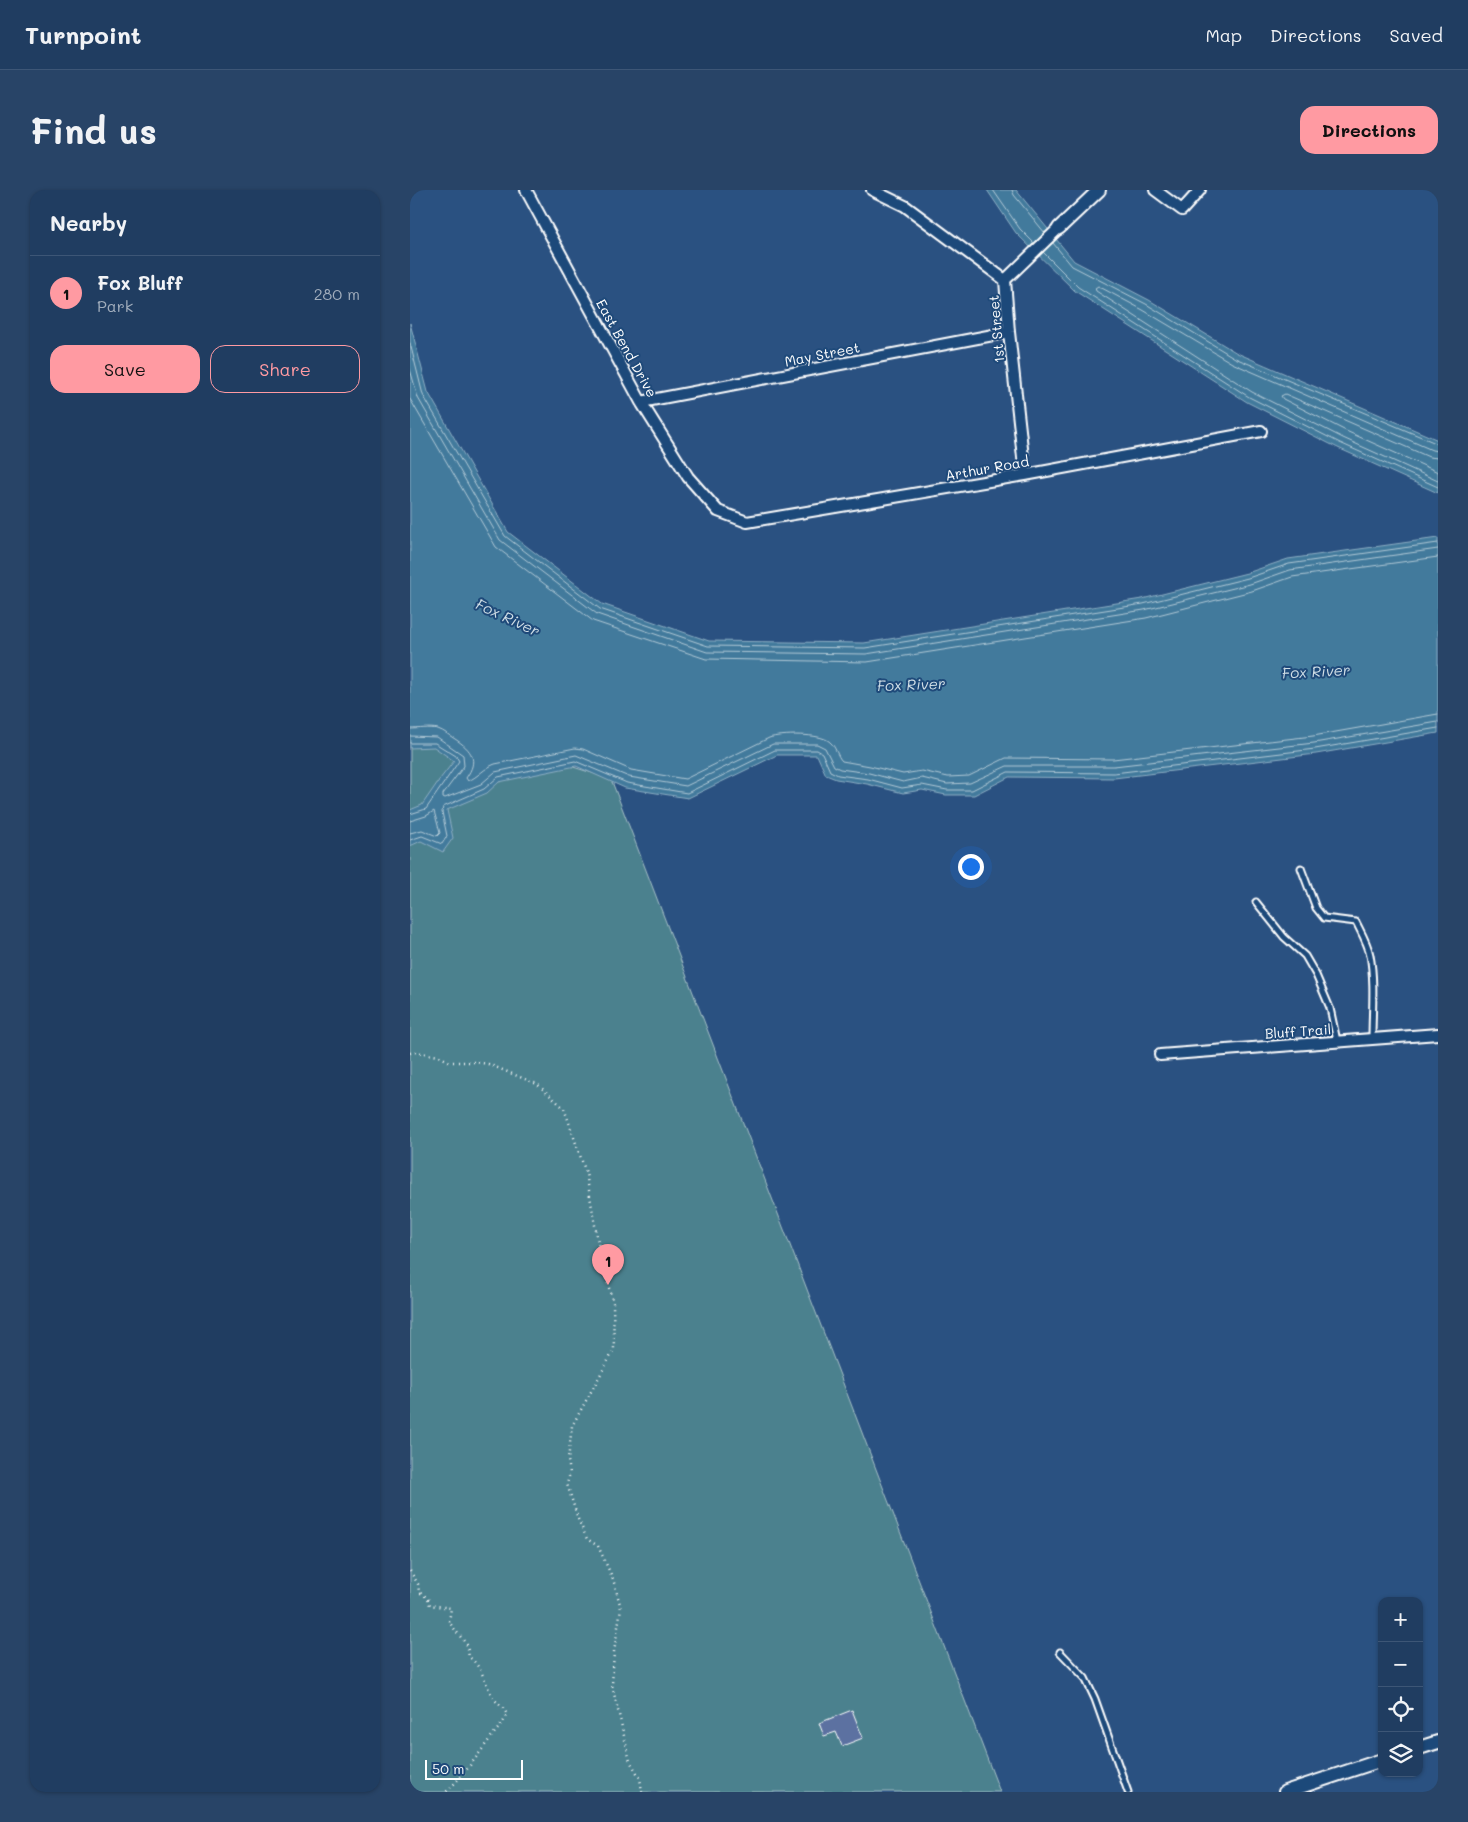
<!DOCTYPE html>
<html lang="en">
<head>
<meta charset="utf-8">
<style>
  body { margin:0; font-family:Mali,sans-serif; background:#284467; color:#f1f3f6 }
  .controls { position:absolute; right:15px; bottom:15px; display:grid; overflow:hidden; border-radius:10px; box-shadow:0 1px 4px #0004 }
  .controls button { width:45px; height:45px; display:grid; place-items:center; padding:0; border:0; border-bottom:1px solid #3d5676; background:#203d61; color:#f1f3f6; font:25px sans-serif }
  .scale { position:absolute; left:15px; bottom:12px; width:98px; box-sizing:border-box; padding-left:5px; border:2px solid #fff; border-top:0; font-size:14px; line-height:18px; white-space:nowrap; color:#fff; -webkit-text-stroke:4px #1f4a7a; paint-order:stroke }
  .you { position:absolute; left:560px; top:676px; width:18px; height:18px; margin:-12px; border:4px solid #fff; border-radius:50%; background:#1a73e8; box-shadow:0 0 0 8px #1a73e833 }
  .badge { display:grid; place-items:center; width:32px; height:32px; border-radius:50%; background:#ff9aa2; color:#111; font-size:16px; font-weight:700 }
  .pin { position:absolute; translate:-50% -41px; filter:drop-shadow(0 1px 2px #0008) }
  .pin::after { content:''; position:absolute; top:26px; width:18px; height:15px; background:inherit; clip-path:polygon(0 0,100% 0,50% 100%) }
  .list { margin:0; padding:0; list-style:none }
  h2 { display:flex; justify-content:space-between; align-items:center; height:65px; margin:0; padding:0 20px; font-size:21px }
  h2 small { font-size:16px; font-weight:400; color:#a2aebd }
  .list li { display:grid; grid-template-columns:32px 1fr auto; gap:15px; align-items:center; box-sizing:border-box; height:75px; padding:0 20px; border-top:1px solid #3d5676 }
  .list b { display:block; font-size:19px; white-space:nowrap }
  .list p { margin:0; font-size:16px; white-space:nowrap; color:#a2aebd }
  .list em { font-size:16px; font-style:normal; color:#a2aebd }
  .actions { display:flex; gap:10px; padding:15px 20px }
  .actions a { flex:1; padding:11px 0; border:1px solid #ff9aa2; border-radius:15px; text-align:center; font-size:18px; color:#ff9aa2 }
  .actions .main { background:#ff9aa2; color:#111 }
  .icon { flex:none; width:28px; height:28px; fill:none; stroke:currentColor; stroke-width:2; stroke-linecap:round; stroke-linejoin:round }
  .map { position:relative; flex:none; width:1028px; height:1602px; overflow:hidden; border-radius:15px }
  header { display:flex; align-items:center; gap:30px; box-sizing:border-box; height:70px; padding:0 25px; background:#203d61; border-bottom:1px solid #3d5676 }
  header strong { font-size:24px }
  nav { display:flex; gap:28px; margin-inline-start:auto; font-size:18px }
  .intro { display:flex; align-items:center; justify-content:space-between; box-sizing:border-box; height:120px; padding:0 30px }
  h1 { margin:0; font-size:35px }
  .button { padding:12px 22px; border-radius:15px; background:#ff9aa2; color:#111; font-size:18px; font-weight:700 }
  main { display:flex; gap:30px; padding:0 30px }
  aside { flex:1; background:#203d61; border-radius:15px; box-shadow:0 1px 4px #0004 }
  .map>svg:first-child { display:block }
  .green { fill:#4c818e; stroke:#a6c0c6 }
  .water { fill:#427a9c; stroke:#8eafc4 }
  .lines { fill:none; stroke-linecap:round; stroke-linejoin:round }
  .shore { stroke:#b3cad7; stroke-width:1 }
  .building { fill:#5b71a1; stroke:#fff }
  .service-casing { stroke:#fff; stroke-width:9 }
  .minor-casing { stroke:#fff; stroke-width:14 }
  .tertiary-casing { stroke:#fff; stroke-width:16 }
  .path { stroke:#fff; stroke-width:2.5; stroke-dasharray:1 4; stroke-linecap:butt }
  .service { stroke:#1f4a7a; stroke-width:5 }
  .minor { stroke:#1f4a7a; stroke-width:10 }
  .tertiary { stroke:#1f4a7a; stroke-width:12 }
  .labels { text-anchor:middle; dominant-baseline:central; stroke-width:4; stroke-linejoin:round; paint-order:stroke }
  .street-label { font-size:14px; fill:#fff; stroke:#1f4a7a }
  .water-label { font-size:15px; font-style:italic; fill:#d0dee6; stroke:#1f4a7a }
</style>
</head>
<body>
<header>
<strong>Turnpoint</strong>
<nav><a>Map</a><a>Directions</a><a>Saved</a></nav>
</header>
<div class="intro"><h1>Find us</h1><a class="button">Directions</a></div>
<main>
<aside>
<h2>Nearby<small></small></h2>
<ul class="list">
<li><span class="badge">1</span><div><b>Fox Bluff</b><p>Park</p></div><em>280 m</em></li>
</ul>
<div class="actions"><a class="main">Save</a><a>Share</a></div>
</aside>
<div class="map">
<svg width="1028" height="1602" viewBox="0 0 1028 1602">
  <rect width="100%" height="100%" fill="#2a5181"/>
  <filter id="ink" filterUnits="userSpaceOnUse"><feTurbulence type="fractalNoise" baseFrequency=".02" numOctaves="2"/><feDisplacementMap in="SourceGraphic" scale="10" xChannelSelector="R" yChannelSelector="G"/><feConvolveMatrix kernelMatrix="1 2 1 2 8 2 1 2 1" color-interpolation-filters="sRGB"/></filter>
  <g filter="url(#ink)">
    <path class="green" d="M0,525L201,589L590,1602H0Z"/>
    <path class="water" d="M577,0H606L664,71L739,110L827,163L1028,250V303L928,258L837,212L665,101L606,43Z
      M0,133L18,202L98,342L192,414L299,451L454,453L732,409L837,383L878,369L1028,348V543L906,564L704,588L599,587L564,605H536L512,600L493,603L457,594L426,589L416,585L407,565H367L278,608L215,598L166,576L89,592L77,603L37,620L43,648L33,662L11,651L0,656V620L12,615L30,589L44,571L24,557L0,558Z"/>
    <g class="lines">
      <path class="shore" d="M583,0L610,39L624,53
        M602,0L604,5L635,43
        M643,53L662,76L736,114L825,168L1028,254
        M633,62L668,97L839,207L930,253L1028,297
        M0,153L13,205L95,346L190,419L298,456L455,458L733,414L838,388L879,374L1028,353
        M0,179L8,208L90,350L187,424L297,462L456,464L734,420L840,394L880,380L1028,359
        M0,209L86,357L183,431L296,469L457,472L736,428L842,401L882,387L1028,367
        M1028,261L1022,260L822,173L733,120L688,96L685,98L686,101L842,202L933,248L1028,291
        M1028,268L1019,267L875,204L871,206L873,209L936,241L1028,282
        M0,539C9,539 19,537 28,539C34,541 40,546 45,549C62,560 69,570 56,588L58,591C68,587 74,578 85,574L165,558L173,559L221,580L275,589L359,548C370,544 411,543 420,552C426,557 427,566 432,571L460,576L493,584L512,581L538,587L559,586L596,568L703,569L903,546L1028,524
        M0,546L27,547L53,565L54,576L33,604V607L35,608L71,594L85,582L166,565L219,587L276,596L363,554H407L415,558L424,576L430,579L459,583L493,592L512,588L537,594L560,593L597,576H704L904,553L1028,532
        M0,553H25L46,566L49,571L16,619L0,624
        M0,631L16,626L24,621L30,643L27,646L12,640L0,643
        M0,650L12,646L32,654L37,646L32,622L33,617L74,599L88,587L165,571L217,593L277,603L365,560H407L412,563L420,581L428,585L458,589L492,598L512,595L537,600H562L598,582L704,583L905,559L1028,538"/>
    </g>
    <path class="building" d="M442,1520L453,1548L432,1556L426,1542L414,1546L409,1533Z"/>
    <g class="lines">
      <defs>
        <path id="service" d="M891,678L906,718L914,728L946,732C951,742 958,754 960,765C965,792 962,821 962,849
          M846,712L874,747L895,766L906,785L920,818L927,851
          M650,1462L675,1488L685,1509L718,1602"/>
        <path id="minor" d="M116,0L231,212L278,287L308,321L337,332L615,285L851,241
          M462,0L495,16L595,90L599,142L615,285
          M745,0L772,20L790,0
          M595,90L649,38
          M231,212L599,142
          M750,865L1028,844"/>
        <path id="tertiary" d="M649,38L689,0
          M1009,1558L1028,1552
          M875,1602L972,1570"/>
      </defs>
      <use href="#service" class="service-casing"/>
      <use href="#minor" class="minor-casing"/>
      <use href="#tertiary" class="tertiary-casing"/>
      <path class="path" d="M0,863L5,862L29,866L40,872H65L78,874L127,894L154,918L176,983L190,1064L203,1113L204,1160L162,1236L158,1270L160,1283L157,1294L168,1329L177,1349L188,1356L203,1389L211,1418L204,1462L202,1495L220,1571L230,1588L232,1602
        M0,1381L8,1394L9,1402L18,1408L20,1415L41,1418L39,1432L57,1455L59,1467C73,1477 75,1495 84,1509C89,1515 94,1517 97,1525C93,1535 85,1541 79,1550C65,1569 53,1586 36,1602"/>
      <use href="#service" class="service"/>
      <use href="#minor" class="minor"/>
      <use href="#tertiary" class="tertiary"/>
    </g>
  </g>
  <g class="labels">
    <g class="street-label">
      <text transform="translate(586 139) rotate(-95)">1st Street</text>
      <text transform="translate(217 158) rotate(61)">East Bend Drive</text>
      <text transform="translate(412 164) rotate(-11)">May Street</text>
      <text transform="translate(577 278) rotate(-10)">Arthur Road</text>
      <text transform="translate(888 841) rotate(-4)">Bluff Trail</text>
    </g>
    <g class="water-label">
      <text transform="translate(98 427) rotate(25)">Fox River</text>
      <text transform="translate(906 481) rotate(-3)">Fox River</text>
      <text transform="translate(501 494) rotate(-2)">Fox River</text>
    </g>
  </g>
</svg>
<div class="controls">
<button>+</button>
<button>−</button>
<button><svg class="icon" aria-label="locate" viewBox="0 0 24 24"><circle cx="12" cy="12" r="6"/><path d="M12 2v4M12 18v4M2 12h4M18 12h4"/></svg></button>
<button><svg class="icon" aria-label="layers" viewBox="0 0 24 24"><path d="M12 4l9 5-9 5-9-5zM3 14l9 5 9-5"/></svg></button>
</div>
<div class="scale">50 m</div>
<div class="you"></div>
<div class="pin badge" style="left:198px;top:1095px">1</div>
</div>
</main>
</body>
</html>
